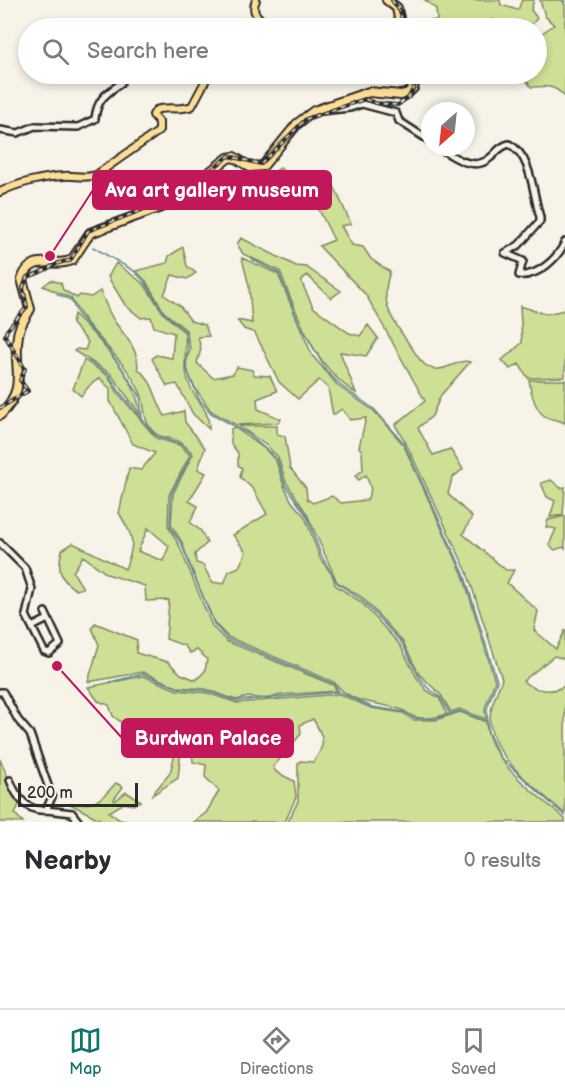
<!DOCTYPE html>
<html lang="en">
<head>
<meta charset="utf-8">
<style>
  body { margin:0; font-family:"Balsamiq Sans",sans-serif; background:#f7f7f7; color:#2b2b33 }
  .compass { position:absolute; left:421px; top:102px; width:54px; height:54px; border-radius:50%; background:#fff; box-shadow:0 3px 9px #0003; rotate:207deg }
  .scale { position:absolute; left:18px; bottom:15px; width:120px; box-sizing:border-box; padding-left:6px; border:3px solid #2b2b2b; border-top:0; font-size:16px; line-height:21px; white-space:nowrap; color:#2b2b2b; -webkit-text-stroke:4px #f7f3e8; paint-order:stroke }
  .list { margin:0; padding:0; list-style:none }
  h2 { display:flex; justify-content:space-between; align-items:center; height:78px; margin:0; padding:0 24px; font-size:26px }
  h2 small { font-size:20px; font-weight:400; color:#7c7c81 }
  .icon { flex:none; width:33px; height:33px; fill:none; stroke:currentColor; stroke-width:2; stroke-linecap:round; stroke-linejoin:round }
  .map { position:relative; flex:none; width:565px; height:822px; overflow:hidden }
  .search { position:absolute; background:#fff; box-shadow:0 3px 9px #0003; left:18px; right:18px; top:18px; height:66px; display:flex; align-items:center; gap:15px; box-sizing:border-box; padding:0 21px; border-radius:33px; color:#7c7c81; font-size:22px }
  .sheet { height:186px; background:#fff }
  nav { display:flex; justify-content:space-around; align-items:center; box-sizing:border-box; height:84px; border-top:2px solid #e1e1e2; background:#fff; font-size:16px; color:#7c7c81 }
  nav a { display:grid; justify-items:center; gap:3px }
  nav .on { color:#0f766e }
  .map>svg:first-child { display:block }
  .green { fill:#cee095; stroke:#7c8660; stroke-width:1.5; fill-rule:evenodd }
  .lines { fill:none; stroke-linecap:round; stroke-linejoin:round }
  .stream { stroke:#5b8994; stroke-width:1.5 }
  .minor-casing { stroke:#2b2b2b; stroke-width:10 }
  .major-casing { stroke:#2b2b2b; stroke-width:10 }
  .highway-casing { stroke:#2b2b2b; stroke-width:12 }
  .minor { stroke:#f7f3e8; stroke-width:5 }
  .major { stroke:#fdde96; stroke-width:6 }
  .highway { stroke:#fdde96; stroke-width:8 }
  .rail-casing { stroke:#2b2b2b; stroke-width:4 }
  .rail { stroke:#f7f3e8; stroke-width:1.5; stroke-dasharray:4.5; stroke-linecap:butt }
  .leader { fill:none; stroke:#c2185b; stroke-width:2 }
  .callout-dot { fill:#c2185b; stroke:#f7f3e8; stroke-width:2 }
  .callout { fill:#c2185b; stroke:#c2185b; stroke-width:2 }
  .callout-label { font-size:20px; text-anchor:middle; font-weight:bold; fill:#fff }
</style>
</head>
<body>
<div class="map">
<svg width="565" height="822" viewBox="0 0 565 822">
  <rect width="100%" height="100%" fill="#f7f3e8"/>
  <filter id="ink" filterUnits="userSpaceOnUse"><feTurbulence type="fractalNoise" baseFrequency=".0167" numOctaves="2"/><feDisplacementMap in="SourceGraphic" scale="12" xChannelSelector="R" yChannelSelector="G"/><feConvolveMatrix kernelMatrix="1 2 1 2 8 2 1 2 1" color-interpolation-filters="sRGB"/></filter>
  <g filter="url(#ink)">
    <path class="green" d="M425,0H500L501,5L518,10L522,0H534L531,10L537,18L529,28H505L492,19L485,28H417L418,22L437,20L436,9Z
      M540,0H562L565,5V97C555,85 546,86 531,87L522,74H536L537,33L539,35L554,25L545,16Z
      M280,168L292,177L299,176L311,187L334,186L351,224L341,226L352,245L363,247L371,259L390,272C378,306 394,322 412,348C417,356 424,368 435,369C447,371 460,358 470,362L441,395L432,416L418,428L433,455L450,449L463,469L452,478L448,494L472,517L463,534L506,570H514L507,583L538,611L534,630L556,649L565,630V659L554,656L523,681C534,691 552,693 565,686V814C540,791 493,759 490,723C489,708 497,693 502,679L467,572L405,441L395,425L425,401L366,295L319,246L334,240L313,198L295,193L280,197L269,175Z
      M241,238L296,266L306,267L341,291L331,298L307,275L301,281L313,307L349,333L360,336L368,325L378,338L366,356L340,352L356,393C313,366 298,316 280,271L243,254L237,244Z
      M183,247L187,266L196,273L187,279L172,275L164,295L180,306L191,321L205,325L209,336L198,337L201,349L197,363L213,378L233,374L237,367L252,370L254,375L270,376L277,391L257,399L258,409L281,419L278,423L236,425L211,411L191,382L186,364L190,348L186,330L164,312L146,281L136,271L167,263L169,256Z
      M242,258L278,274L312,355L338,386L374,411L403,444L463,575L495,681L485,708L486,719L459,709L451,712L441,695L419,674L403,642L363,598L337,582L307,514L286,482L278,457L267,446L239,426H277V434L285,436L290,468L306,488L307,499L313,503L332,496L341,503L367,500L371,489L366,475L359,480L355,476L363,470L362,451L359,447L366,418L350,420L342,409L333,415L328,388L319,380L298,399L279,382L255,333L244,329L237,320L252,323L249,286Z
      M116,263L144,284L164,314L185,333C187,351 182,368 190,386C198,405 209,407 209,429L193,414L177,384L167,386L152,359L156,355L172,358L174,333L154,327L151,317L141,318L125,305L108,277Z
      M51,280L61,283L63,290L77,298L80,295L91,297L100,291C105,301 109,314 115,322C127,339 138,348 138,369C156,384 153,396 165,416L184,411L185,422L205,448L198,469L206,473L189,501L198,506L190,522L201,531L207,543L195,554L196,563L203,565L212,582L224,584L229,571L239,567L246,552L233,535L267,514L253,489L240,477L242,468L238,465V453L231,444V429L234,427L265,449L276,461L284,486L292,502L305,517L320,558L333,576L335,585L361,602L400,645L416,676L426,690L439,698L447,714C438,717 425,720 415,717C410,716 407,712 402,710C378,701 352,706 334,682L228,637L215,624L190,566L182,542L171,525L173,494L193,454C189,450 184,444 179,442C169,436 158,439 151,429C142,418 146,406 141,394C125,357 87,333 71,298L43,286Z
      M520,306L546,314L565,310V377L528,378L519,364L510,369L502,360L522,343Z
      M74,314C100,340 137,376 140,414L110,373L74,351L77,349L85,350L88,342L72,324Z
      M84,360L108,376L118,393L156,438L179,445L190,455L169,495L168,526L179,545L212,626L226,641L333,685L337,691L280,695L268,699L248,697L236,700L206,689L177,687L143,672L88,682L99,645L92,628L95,623L137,640L136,653L168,662L181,674L196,680L205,671L207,659L197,650L190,653L185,646L166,639L169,600L146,601L145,586L107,574L83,556L73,572L83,588L76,590C59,579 57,569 62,550L73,543L125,569C136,542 134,538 119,513L129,468L141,470L155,453L133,444L110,401V389L100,378L90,385L81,396L73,389ZM148,528L169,546L163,561L138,551Z
      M529,380H565V423C559,420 557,420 551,419C536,416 531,393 529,380Z
      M551,480L561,488L565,487L563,515L550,517L555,501L547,497L541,483Z
      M565,516V549L563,547L555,550L549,545L556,529L546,527L548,520Z
      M143,676L177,690L207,693L237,703L339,694L371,708L403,713L413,720H436L460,712L486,722C489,763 536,793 565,819V822H288L298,801V764L300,761L313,762C327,744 324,737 313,719L300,725L301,734L273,767L276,772L294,781L296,797L285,822H193L206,813L219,791L205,777L206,765L193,762L192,752L181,750L178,778L151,796L170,773L177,746L168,745L152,735L149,743L141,733L136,752L131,747L136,726H131L128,737H121V722L113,716L109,705L98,701L88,687Z
      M0,760C9,775 8,786 20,802L15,814L23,822H0Z
      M116,783L123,787L114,799L115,801L126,792L141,801L133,805L124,803L109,812L120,820L137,822H105L70,804C96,806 100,801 116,783Z"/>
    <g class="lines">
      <path class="stream" d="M564,0L565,2
        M93,247L134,271L145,282L164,313L185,331L188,350L185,365L199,399L211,413L248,434L277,459L285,485L307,516L321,555L337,583L362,600L402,643L418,675L427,687L440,697L450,714
        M253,260L279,273L299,323L326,370L340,385L374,409L404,443L464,574L497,681L487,708L488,732L500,757L565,816
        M57,294L71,300L77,313L121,367L140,396L142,417
        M88,361L109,375L119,391L156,436L180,444L192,454L171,494L170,527L181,543L214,624L227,639L334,684L339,692L372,707L404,712L413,718L436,719L459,711L487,721
        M110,682L143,674L178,688L207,691L236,701L338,692"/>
      <defs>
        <path id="minor" d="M321,111L350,108L362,104L396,113L399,121L430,141
          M0,130L18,133L35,126L78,127L95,119C97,99 106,94 121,83V74
          M438,147C453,157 474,172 490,158C497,152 500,146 509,144C532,155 533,196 540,217V221L519,245L505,253L523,261L519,275C538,277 558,258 565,242
          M0,543L25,568L32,589L26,615L44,651L49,653L60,644L45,612
          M32,627L48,619
          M0,692H3L18,720L30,734L52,797L46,810L72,813L79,822
          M10,780C16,796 26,812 46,810"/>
        <path id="major" d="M256,0C249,16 263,18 269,28
          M0,192C18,183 43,177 64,176C75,175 84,179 96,175L159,131V122L153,115L156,110C168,106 179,111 192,106L209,74"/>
        <path id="highway" d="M387,0L397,8L401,28
          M0,415C30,386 12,369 18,335C19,325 26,317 30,309L22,279C33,251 54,269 72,260L90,233L169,204L228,158L234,157L250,167L263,166L297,124L314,111L369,92L401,95L408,93L413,88L417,74"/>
      </defs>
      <use href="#minor" class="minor-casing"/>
      <use href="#major" class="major-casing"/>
      <use href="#highway" class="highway-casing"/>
      <use href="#minor" class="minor"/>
      <use href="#major" class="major"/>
      <use href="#highway" class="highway"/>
      <defs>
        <path id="rail" d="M392,0L401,13L402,28
          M0,408L28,391L20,380L25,369L5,336L7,330L27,307L23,288L27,277C46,273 54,261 70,261L88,231L178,196L229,156L261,164L306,119L365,99L375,103L398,105L409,97L419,77V74"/>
      </defs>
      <use href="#rail" class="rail-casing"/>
      <use href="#rail" class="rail"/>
    </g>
  </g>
  <path class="leader" d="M50 256L93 190M57 666L122 738"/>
  <g class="callout-dot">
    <circle cx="50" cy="256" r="6"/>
    <circle cx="57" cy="666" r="6"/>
  </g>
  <g class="callout">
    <rect x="93" y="171" width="238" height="38" rx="6"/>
    <rect x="122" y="719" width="171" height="38" rx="6"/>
  </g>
  <g class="callout-label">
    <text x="212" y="197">Ava art gallery museum</text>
    <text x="208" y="745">Burdwan Palace</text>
  </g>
</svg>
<svg class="compass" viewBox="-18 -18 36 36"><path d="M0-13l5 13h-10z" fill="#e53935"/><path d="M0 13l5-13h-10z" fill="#7c7c81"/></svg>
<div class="scale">200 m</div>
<div class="search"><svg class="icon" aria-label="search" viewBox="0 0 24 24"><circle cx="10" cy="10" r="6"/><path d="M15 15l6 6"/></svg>Search here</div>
</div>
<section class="sheet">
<h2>Nearby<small>0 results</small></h2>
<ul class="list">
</ul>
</section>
<nav>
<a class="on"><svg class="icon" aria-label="map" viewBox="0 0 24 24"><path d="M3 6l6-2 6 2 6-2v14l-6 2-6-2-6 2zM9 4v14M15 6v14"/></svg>Map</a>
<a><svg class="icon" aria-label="directions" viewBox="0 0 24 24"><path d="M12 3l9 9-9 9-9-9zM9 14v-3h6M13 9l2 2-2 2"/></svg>Directions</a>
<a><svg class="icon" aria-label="saved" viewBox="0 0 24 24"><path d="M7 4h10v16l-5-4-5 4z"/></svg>Saved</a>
</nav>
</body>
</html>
